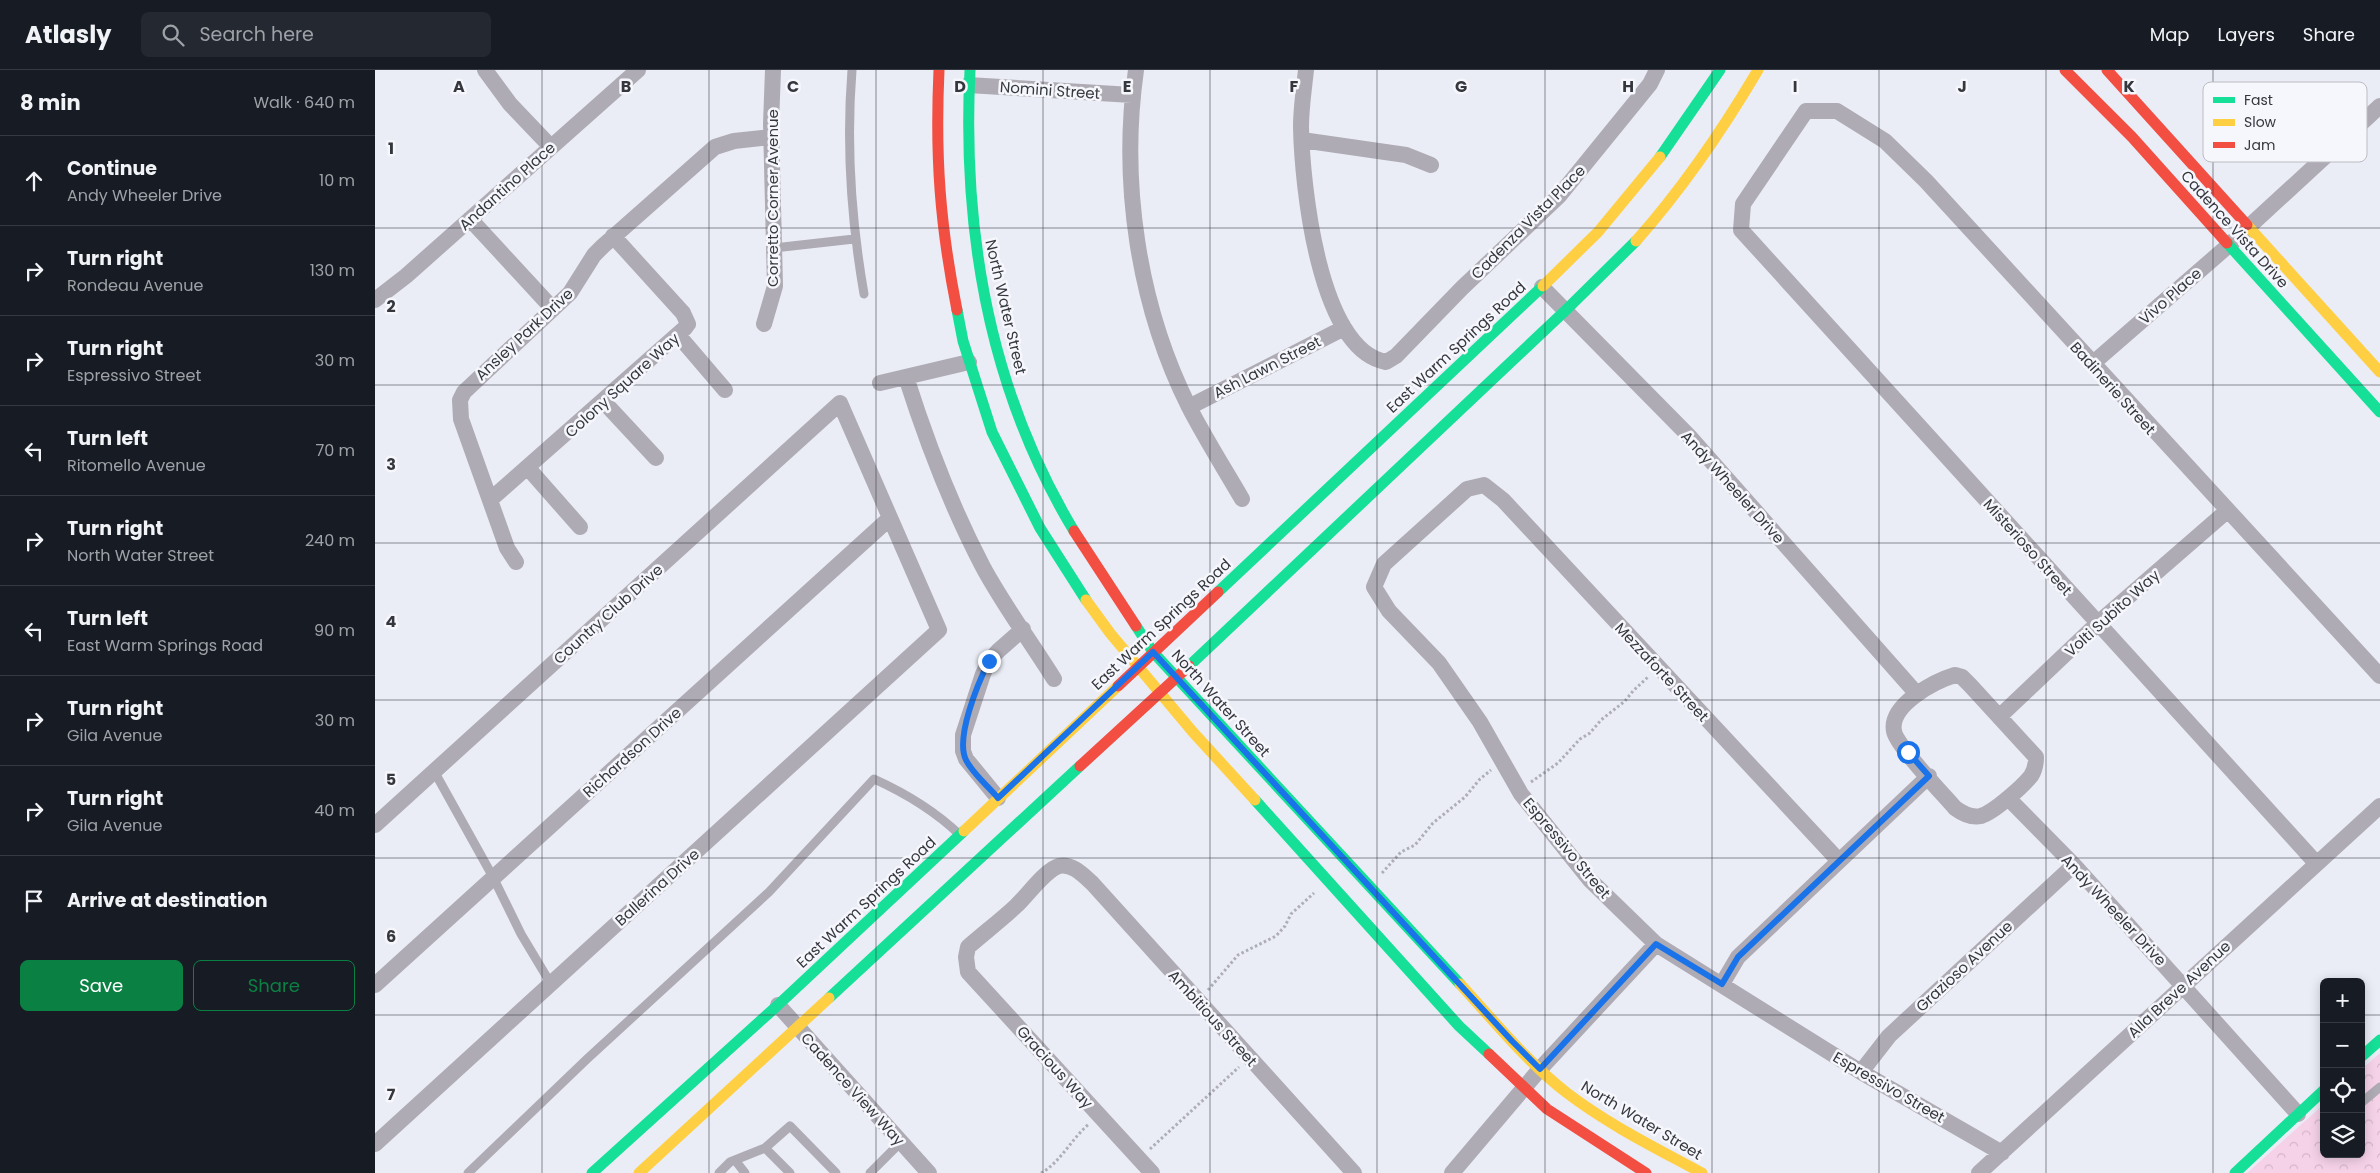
<!DOCTYPE html>
<html lang="en">
<head>
<meta charset="utf-8">
<style>
  body { margin:0; font-family:Poppins,sans-serif; background:#242831; color:#f1f3f6 }
  .controls { position:absolute; right:15px; bottom:15px; display:grid; overflow:hidden; border-radius:8px; box-shadow:0 2px 12px #0003 }
  .controls button { width:45px; height:45px; display:grid; place-items:center; padding:0; border:0; border-bottom:1px solid #363941; background:#171b24; color:#f1f3f6; font:25px sans-serif }
  .stop { position:absolute; width:15px; height:15px; margin:-11px; border:4px solid #1a73e8; border-radius:50%; background:#fff }
  .stop.end { background:#1a73e8; border-color:#fff; box-shadow:0 1px 5px #0008 }
  .list { margin:0; padding:0; list-style:none }
  h2 { display:flex; justify-content:space-between; align-items:center; height:65px; margin:0; padding:0 20px; font-size:21px }
  h2 small { font-size:16px; font-weight:400; color:#9ea1a6 }
  .list li { display:grid; grid-template-columns:32px 1fr auto; gap:15px; align-items:center; box-sizing:border-box; height:90px; padding:0 20px; border-top:1px solid #363941 }
  .list b { display:block; font-size:19px; white-space:nowrap }
  .list p { margin:0; font-size:16px; white-space:nowrap; color:#9ea1a6 }
  .list em { font-size:16px; font-style:normal; color:#9ea1a6 }
  .actions { display:flex; gap:10px; padding:15px 20px }
  .actions a { flex:1; padding:11px 0; border:1px solid #0b8043; border-radius:8px; text-align:center; font-size:18px; color:#0b8043 }
  .actions .main { background:#0b8043; color:#fff }
  .icon { flex:none; width:28px; height:28px; fill:none; stroke:currentColor; stroke-width:2; stroke-linecap:round; stroke-linejoin:round }
  .map { position:relative; flex:none; width:2005px; height:1103px; overflow:hidden }
  header { display:flex; align-items:center; gap:30px; box-sizing:border-box; height:70px; padding:0 25px; background:#171b24; border-bottom:1px solid #363941 }
  header strong { font-size:24px }
  nav { display:flex; gap:28px; margin-inline-start:auto; font-size:18px }
  .search { width:350px; height:45px; background:#242831; display:flex; align-items:center; gap:12px; box-sizing:border-box; padding:0 18px; border-radius:8px; color:#9ea1a6; font-size:19px }
  main { display:flex }
  aside { flex:1; background:#171b24 }
  .map>svg:first-child { display:block }
  .park { fill:url(#park-crowns) }
  .lines { fill:none; stroke-linecap:round; stroke-linejoin:round }
  .path { stroke:#afadb5; stroke-width:3; stroke-dasharray:2.5 2.5; stroke-linecap:butt }
  .lane { stroke:#aeabb4; stroke-width:9 }
  .street { stroke:#aeabb4; stroke-width:16 }
  .fast { stroke:#16e098; stroke-width:11 }
  .slow { stroke:#ffcf43; stroke-width:11 }
  .jam { stroke:#f24e42; stroke-width:11 }
  .route { stroke:#1a73e8; stroke-width:6 }
  .grid { fill:none; stroke:#35373f; stroke-width:1; stroke-opacity:0.55 }
  .labels { text-anchor:middle; dominant-baseline:central; stroke-width:5; stroke-linejoin:round; paint-order:stroke }
  .street-label { font-size:15px; fill:#35373f; stroke:#f6f7fc }
  .key { fill:#f6f7fc; stroke:#bcbdc3; stroke-width:1 }
  .key-label { font-size:14px; fill:#35373f }
  .grid-label { font-size:16px; text-anchor:middle; font-weight:bold; fill:#35373f; stroke:#f6f7fc; stroke-width:5; stroke-linejoin:round; paint-order:stroke }
</style>
</head>
<body>
<header>
<strong>Atlasly</strong>
<div class="search"><svg class="icon" aria-label="search" viewBox="0 0 24 24"><circle cx="10" cy="10" r="6"/><path d="M15 15l6 6"/></svg>Search here</div>
<nav><a>Map</a><a>Layers</a><a>Share</a></nav>
</header>
<main>
<aside>
<h2>8 min<small>Walk · 640 m</small></h2>
<ul class="list">
<li><svg class="icon" aria-label="ahead" viewBox="0 0 24 24"><path d="M12 20V5M6 11l6-6 6 6"/></svg><div><b>Continue</b><p>Andy Wheeler Drive</p></div><em>10 m</em></li>
<li><svg class="icon" aria-label="right" viewBox="0 0 24 24"><path d="M7 20v-9h11M14 6l5 5-5 5"/></svg><div><b>Turn right</b><p>Rondeau Avenue</p></div><em>130 m</em></li>
<li><svg class="icon" aria-label="right" viewBox="0 0 24 24"><path d="M7 20v-9h11M14 6l5 5-5 5"/></svg><div><b>Turn right</b><p>Espressivo Street</p></div><em>30 m</em></li>
<li><svg class="icon" aria-label="left" viewBox="0 0 24 24"><path d="M17 20v-9H6M10 6l-5 5 5 5"/></svg><div><b>Turn left</b><p>Ritomello Avenue</p></div><em>70 m</em></li>
<li><svg class="icon" aria-label="right" viewBox="0 0 24 24"><path d="M7 20v-9h11M14 6l5 5-5 5"/></svg><div><b>Turn right</b><p>North Water Street</p></div><em>240 m</em></li>
<li><svg class="icon" aria-label="left" viewBox="0 0 24 24"><path d="M17 20v-9H6M10 6l-5 5 5 5"/></svg><div><b>Turn left</b><p>East Warm Springs Road</p></div><em>90 m</em></li>
<li><svg class="icon" aria-label="right" viewBox="0 0 24 24"><path d="M7 20v-9h11M14 6l5 5-5 5"/></svg><div><b>Turn right</b><p>Gila Avenue</p></div><em>30 m</em></li>
<li><svg class="icon" aria-label="right" viewBox="0 0 24 24"><path d="M7 20v-9h11M14 6l5 5-5 5"/></svg><div><b>Turn right</b><p>Gila Avenue</p></div><em>40 m</em></li>
<li><svg class="icon" aria-label="arrive" viewBox="0 0 24 24"><path d="M6 21V4h12l-3 4 3 4H6"/></svg><div><b>Arrive at destination</b></div></li>
</ul>
<div class="actions"><a class="main">Save</a><a>Share</a></div>
</aside>
<div class="map">
<svg width="2005" height="1103" viewBox="0 0 2005 1103">
  <defs>
    <pattern id="park-crowns" width="20" height="18" patternUnits="userSpaceOnUse" patternTransform="scale(1.25)"><rect width="20" height="18" fill="#f6d2e9"/><path d="M2 6a3 3 0 1 1 6 0M12 15a3 3 0 1 1 6 0" fill="none" stroke="#d4b5c9"/></pattern>
  </defs>
  <rect width="100%" height="100%" fill="#eaecf6"/>
  <path class="park" d="M2005,983V1103H1872L1949,1034V1084H1986V1000Z"/>
  <g class="lines">
    <path class="path" d="M1156,712L1183,693L1205,669L1215,663L1226,650L1250,631L1258,621L1273,607
      M1007,803L1026,782L1040,775L1058,753L1090,727L1105,709L1116,700
      M833,920L863,885L901,866L910,856L916,844L939,823
      M775,1079L864,997
      M666,1103C685,1093 697,1068 714,1054"/>
    <path class="lane" d="M477,0C471,75 476,149 489,224
      M399,178L479,169
      M59,701L118,807L146,864L176,914
      M1986,1033L2005,1017
      M360,1090L370,1103
      M93,1103L212,989L394,822L499,709C530,723 560,741 585,765
      M344,1103L355,1092L390,1078
      M415,1103L390,1078L415,1056L461,1103
      M495,1103L526,1072"/>
    <path class="street" d="M110,0L135,34L176,77
      M761,0C745,112 763,235 814,337C830,368 849,398 867,429
      M931,0C929,19 926,38 926,57C927,112 943,280 1011,292L1021,286L1087,218L1184,126L1275,14L1282,0
      M593,15L757,25
      M927,70L1031,85L1056,95
      M95,149L178,239
      M1167,217L1314,366L1542,624
      M0,230L31,206L263,0
      M389,254L400,216L396,54L398,0
      M303,265L350,320
      M1717,294L1854,175L2005,36
      M531,307C552,373 576,436 608,497C629,536 656,572 679,609
      M505,313L594,292
      M228,331L281,388
      M814,337L969,258
      M153,398L205,457
      M115,430L310,258L313,254L308,243L238,166
      M141,492L132,478L86,349L85,330L89,322L195,223L219,185L228,176L340,77L359,71L396,67
      M1580,605L1587,607L1595,615L1661,687C1661,694 1660,700 1656,706C1647,717 1619,742 1606,746C1596,748 1588,744 1580,738C1568,724 1521,675 1519,661C1514,635 1560,611 1580,605Z
      M1624,647L1723,553L1852,441
      M623,728L591,689L588,681V665L608,604L614,591L623,581L648,559
      M1633,728L1699,795L1923,1044
      M0,755L465,333L564,560L0,1074
      M1464,791L1128,430L1109,415L1092,419L1009,494L999,517L1014,541L1064,593L1105,652L1146,724L1215,810L1281,874L1486,1002L1627,1083
      M1941,793L1366,160L1368,134L1431,41H1462L1510,71L1551,111L2005,606
      M1347,914L1363,887L1554,706
      M0,915L515,448
      M403,935L554,1103
      M1486,1002L1514,966L1699,795
      M777,1103L593,902L591,887L593,877C609,863 626,850 641,836C652,826 670,800 684,796C697,793 708,805 717,813L979,1103
      M1077,1103L1165,999L1281,874
      M1604,1103L2005,736"/>
    <path class="fast" d="M595,0C587,163 614,320 699,461
      M1285,87L1345,0
      M1852,173L2005,342
      M582,240L588,271L617,362L665,458L711,530
      M843,522L1168,216
      M761,556L778,582L1085,914
      M814,596L1191,240L1261,171
      M880,730L1084,956L1114,984
      M454,928L705,696
      M1986,987L2005,970
      M217,1103L403,935L589,761
      M1860,1103L1949,1020"/>
    <path class="slow" d="M1872,155L2005,302
      M1261,171C1308,118 1347,61 1383,0
      M1168,216L1223,162L1285,87
      M711,530L735,563L817,661L880,730
      M589,761L743,616
      M1085,914C1119,951 1152,992 1192,1023C1234,1055 1281,1078 1327,1103
      M264,1103L454,928"/>
    <path class="jam" d="M564,0C560,87 565,155 582,240
      M1690,0L1757,67L1852,173
      M1732,0L1872,155
      M699,461L761,556
      M743,616L843,522
      M705,696L814,596
      M1114,984L1172,1039L1271,1103"/>
  </g>
  <g class="lines">
    <path class="route" d="M614,591C603,613 580,668 591,690C598,704 613,716 623,728L778,582L1137,971L1165,999L1281,874L1347,914L1363,887L1554,706L1533,682"/>
  </g>
  <path class="grid" d="M167,0V1103M334,0V1103M501,0V1103M668,0V1103M835,0V1103M1002,0V1103M1170,0V1103M1337,0V1103M1504,0V1103M1671,0V1103M1838,0V1103M0,158H2005M0,315H2005M0,473H2005M0,630H2005M0,788H2005M0,945H1949M1986,945H2005"/>
  <g class="labels">
    <g class="street-label">
      <text transform="translate(675 20) rotate(4)">Nomini Street</text>
      <text transform="translate(132 116) rotate(-42)">Andantino Place</text>
      <text transform="translate(397 128) rotate(-90)">Corretto Corner Avenue</text>
      <text transform="translate(1153 152) rotate(-45)">Cadenza Vista Place</text>
      <text transform="translate(1860 159) rotate(48)">Cadence Vista Drive</text>
      <text transform="translate(1795 226) rotate(-41)">Vivo Place</text>
      <text transform="translate(631 237) rotate(77)">North Water Street</text>
      <text transform="translate(149 264) rotate(-43)">Ansley Park Drive</text>
      <text transform="translate(1081 277) rotate(-43)">East Warm Springs Road</text>
      <text transform="translate(892 297) rotate(-27)">Ash Lawn Street</text>
      <text transform="translate(247 315) rotate(-42)">Colony Square Way</text>
      <text transform="translate(1738 318) rotate(48)">Badinerie Street</text>
      <text transform="translate(1358 417) rotate(48)">Andy Wheeler Drive</text>
      <text transform="translate(1653 477) rotate(48)">Misterioso Street</text>
      <text transform="translate(1737 543) rotate(-42)">Volti Subito Way</text>
      <text transform="translate(233 544) rotate(-42)">Country Club Drive</text>
      <text transform="translate(786 554) rotate(-43)">East Warm Springs Road</text>
      <text transform="translate(1287 602) rotate(47)">Mezzaforte Street</text>
      <text transform="translate(846 633) rotate(48)">North Water Street</text>
      <text transform="translate(257 682) rotate(-42)">Richardson Drive</text>
      <text transform="translate(1192 778) rotate(50)">Espressivo Street</text>
      <text transform="translate(282 817) rotate(-42)">Ballerina Drive</text>
      <text transform="translate(491 832) rotate(-43)">East Warm Springs Road</text>
      <text transform="translate(1739 840) rotate(47)">Andy Wheeler Drive</text>
      <text transform="translate(1589 896) rotate(-43)">Grazioso Avenue</text>
      <text transform="translate(1804 919) rotate(-43)">Alla Breve Avenue</text>
      <text transform="translate(838 948) rotate(48)">Ambitious Street</text>
      <text transform="translate(680 997) rotate(48)">Gracious Way</text>
      <text transform="translate(1514 1017) rotate(30)">Espressivo Street</text>
      <text transform="translate(478 1019) rotate(48)">Cadence View Way</text>
      <text transform="translate(1267 1050) rotate(31)">North Water Street</text>
    </g>
  </g>
  <rect x="1828" y="12" width="164" height="80" rx="8" class="key"/>
  <rect x="1838" y="27" width="22" height="6" fill="#16e098"/>
  <rect x="1838" y="49" width="22" height="7" fill="#ffcf43"/>
  <rect x="1838" y="72" width="22" height="6" fill="#f24e42"/>
  <g class="key-label">
    <text x="1869" y="35">Fast</text>
    <text x="1869" y="57">Slow</text>
    <text x="1869" y="80">Jam</text>
  </g>
  <g class="grid-label">
    <text x="84" y="22">A</text>
    <text x="251" y="22">B</text>
    <text x="418" y="22">C</text>
    <text x="585" y="22">D</text>
    <text x="752" y="22">E</text>
    <text x="919" y="22">F</text>
    <text x="1086" y="22">G</text>
    <text x="1253" y="22">H</text>
    <text x="1420" y="22">I</text>
    <text x="1587" y="22">J</text>
    <text x="1754" y="22">K</text>
    <text x="16" y="84">1</text>
    <text x="16" y="242">2</text>
    <text x="16" y="400">3</text>
    <text x="16" y="557">4</text>
    <text x="16" y="715">5</text>
    <text x="16" y="872">6</text>
    <text x="16" y="1030">7</text>
  </g>
</svg>
<div class="controls">
<button>+</button>
<button>−</button>
<button><svg class="icon" aria-label="locate" viewBox="0 0 24 24"><circle cx="12" cy="12" r="6"/><path d="M12 2v4M12 18v4M2 12h4M18 12h4"/></svg></button>
<button><svg class="icon" aria-label="layers" viewBox="0 0 24 24"><path d="M12 4l9 5-9 5-9-5zM3 14l9 5 9-5"/></svg></button>
</div>
<div class="stop" style="left:1533px;top:682px"></div>
<div class="stop end" style="left:614px;top:591px"></div>
</div>
</main>
</body>
</html>
